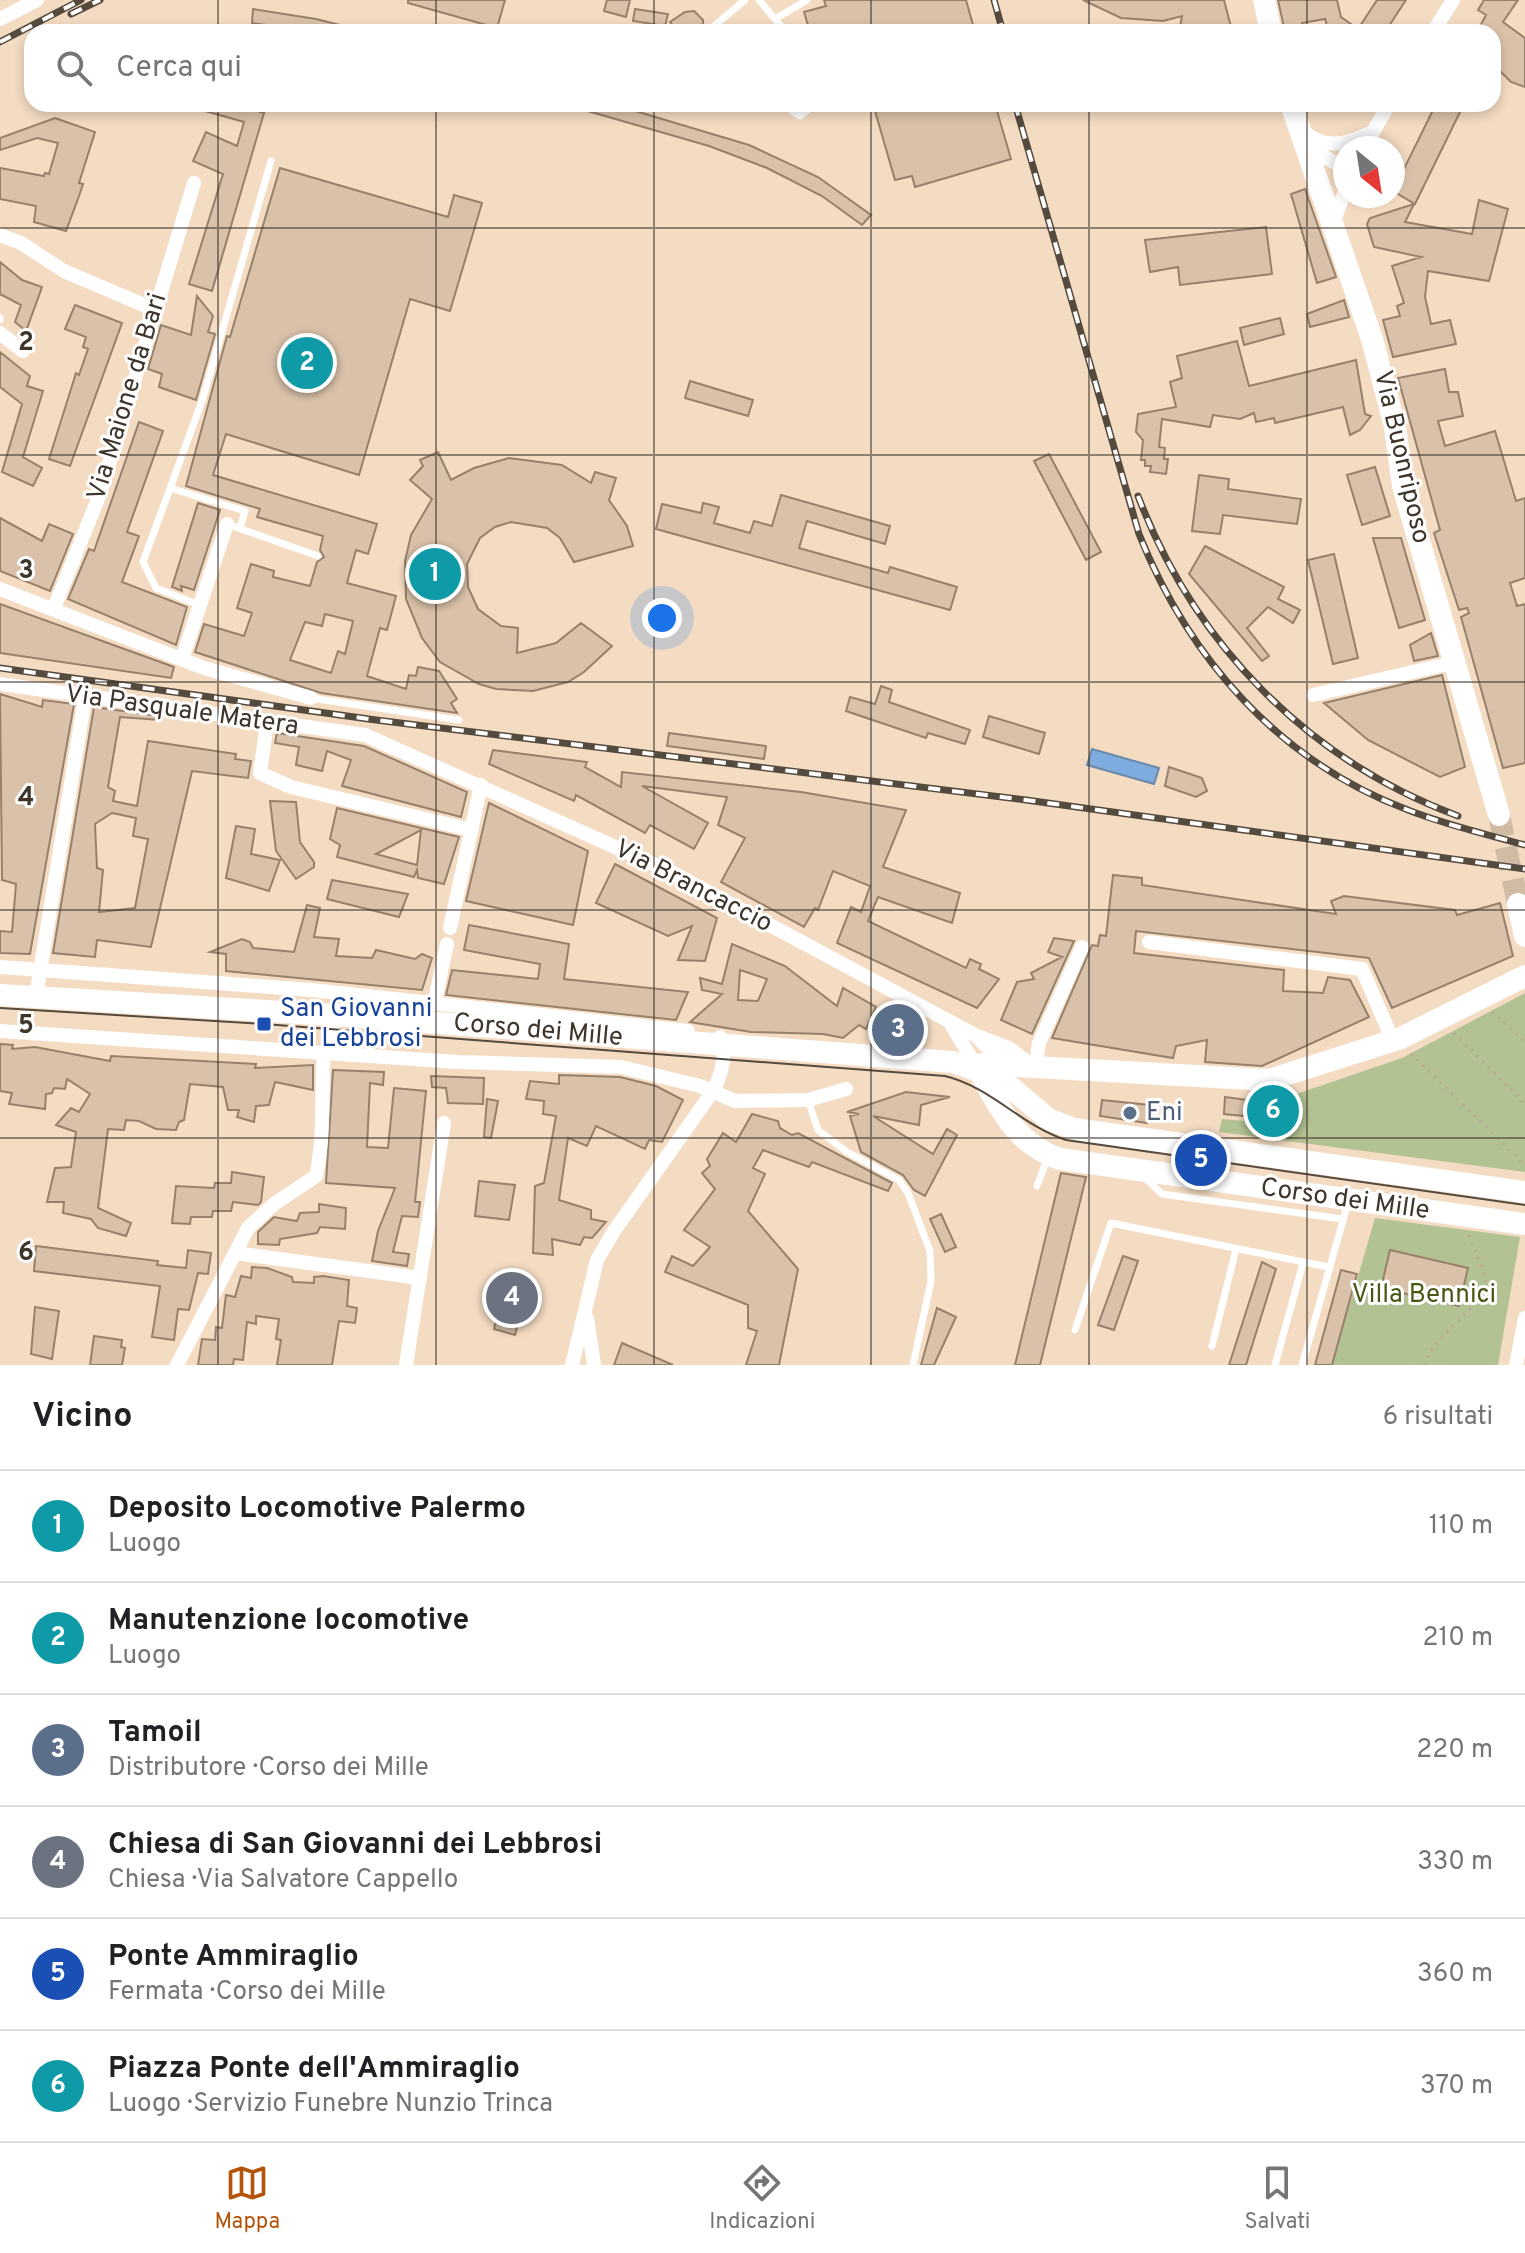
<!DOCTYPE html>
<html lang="it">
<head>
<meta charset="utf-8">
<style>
  body { margin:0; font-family:Overpass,sans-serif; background:#f6f6f6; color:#202124 }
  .compass { position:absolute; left:1333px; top:136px; width:72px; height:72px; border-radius:50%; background:#fff; box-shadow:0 4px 12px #0003; rotate:150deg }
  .you { position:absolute; left:662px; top:618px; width:28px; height:28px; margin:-20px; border:6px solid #fff; border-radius:50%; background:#1a73e8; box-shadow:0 0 0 12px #1a73e833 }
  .badge { display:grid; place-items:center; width:52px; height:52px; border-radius:50%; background:#b45309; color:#fff; font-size:26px; font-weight:700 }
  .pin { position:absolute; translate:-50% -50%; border:4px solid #fff; box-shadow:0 2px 8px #0006 }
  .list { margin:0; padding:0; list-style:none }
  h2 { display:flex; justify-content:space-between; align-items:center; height:104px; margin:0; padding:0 32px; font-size:34px }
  h2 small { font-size:26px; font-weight:400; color:#757577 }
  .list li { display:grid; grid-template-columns:52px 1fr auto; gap:24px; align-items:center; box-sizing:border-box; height:112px; padding:0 32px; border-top:2px solid #e0e0e0 }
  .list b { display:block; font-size:30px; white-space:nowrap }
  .list p { margin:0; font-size:26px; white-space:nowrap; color:#757577 }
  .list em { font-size:26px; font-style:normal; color:#757577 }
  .icon { flex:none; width:44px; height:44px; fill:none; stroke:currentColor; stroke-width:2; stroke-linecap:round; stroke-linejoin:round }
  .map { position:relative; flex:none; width:1525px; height:1365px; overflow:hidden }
  .search { position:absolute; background:#fff; box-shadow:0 4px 12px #0003; left:24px; right:24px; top:24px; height:88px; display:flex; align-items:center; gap:20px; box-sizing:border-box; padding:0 28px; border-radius:24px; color:#757577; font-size:30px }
  .sheet { height:776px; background:#fff }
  nav { display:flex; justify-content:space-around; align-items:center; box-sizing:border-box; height:112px; border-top:2px solid #e0e0e0; background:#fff; font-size:22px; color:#757577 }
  nav a { display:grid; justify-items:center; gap:4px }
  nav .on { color:#b45309 }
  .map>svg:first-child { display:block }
  .green { fill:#b2c292 }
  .water { fill:#7facde; stroke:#6c88a8; stroke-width:2 }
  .building { fill:#dac2aa; stroke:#97816b; stroke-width:2; fill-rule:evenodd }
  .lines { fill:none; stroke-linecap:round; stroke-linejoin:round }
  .secondary-tunnel { stroke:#d0bba5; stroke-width:22; stroke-dasharray:22 11; stroke-linecap:butt }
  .path { stroke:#baa793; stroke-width:3; stroke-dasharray:2 6; stroke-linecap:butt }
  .lane { stroke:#fff; stroke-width:7 }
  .street { stroke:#fff; stroke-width:14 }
  .secondary { stroke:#fff; stroke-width:22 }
  .tram { stroke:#554a3e; stroke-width:2 }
  .rail-casing { stroke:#554a3e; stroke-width:7 }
  .rail { stroke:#fff; stroke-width:4; stroke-dasharray:12; stroke-linecap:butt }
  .grid { fill:none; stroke:#3e352b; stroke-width:2; stroke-opacity:0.55 }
  .transit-dot { fill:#1a4fb4; stroke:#fff; stroke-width:3 }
  .service-dot { fill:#5c6f8a; stroke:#fff; stroke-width:3 }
  .labels { text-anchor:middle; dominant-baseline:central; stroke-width:6; stroke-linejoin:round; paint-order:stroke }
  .street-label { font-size:26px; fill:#3e352b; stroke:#fff }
  .transit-label { font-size:26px; fill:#164399; stroke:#fff; text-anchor:start }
  .service-label { font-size:26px; fill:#4e5e75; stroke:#fff; text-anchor:start }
  .park-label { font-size:26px; fill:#475814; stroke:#fff }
  .grid-label { font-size:26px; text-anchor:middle; font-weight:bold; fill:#3e352b; stroke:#fff; stroke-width:6; stroke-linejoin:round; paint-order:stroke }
</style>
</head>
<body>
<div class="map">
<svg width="1525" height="1365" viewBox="0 0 1525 1365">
  <rect width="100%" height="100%" fill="#f4dcc3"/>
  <path class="green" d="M1525,993V1172L1219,1132L1222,1119L1256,1122L1273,1102L1402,1058Z
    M1375,1218L1520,1237L1498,1365H1332Z"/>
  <path class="water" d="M1092,749L1159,768L1154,784L1087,765Z"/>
  <path class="building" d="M408,0H505L497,28L408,3Z
    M607,0H630L626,17L604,11Z
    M824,0H966L975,32H810L804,12L826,6Z
    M1083,0H1224L1231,27L1214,32H1179L1182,16L1163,21L1121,18Z
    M1278,0H1337L1341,17L1358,29L1377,0H1406L1385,32H1329L1325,19L1302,23L1303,32H1285Z
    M1484,0H1518L1503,22L1525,38V87L1511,82L1493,64V32H1477L1486,15L1478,10Z
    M253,9L316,19L352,28V32H314L252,23Z
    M635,9L668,14L665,26L633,21Z
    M694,11L703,20V32H678L670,22L685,12Z
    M192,104H231L264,113L212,291L189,284L223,174L193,161L206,132L237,146L244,122L191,107Z
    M575,104H612L749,145L818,177L871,215L862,225L822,196L767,168L709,146L574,107Z
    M873,104H995L1011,159L915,187L912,176L895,180Z
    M1436,104H1464L1415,204L1393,191Z
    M55,118L95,132L79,183L83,184L79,196L66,231L34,222L36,206L0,199V168L44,176L45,173L49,174L58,143L37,138L0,150V138Z
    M280,168L448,217L454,195L482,203L450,311L410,299L359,475L226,434L213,475L377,524L368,554L356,550L347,583L396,596L387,630L380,628L367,676L406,689L409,675L416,676L418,667L439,671L457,699L451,703L457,713L321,693L195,652L204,624L244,636L252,613L237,608L251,564L274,571L273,577L310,586L317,562L324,557L320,550L323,536L257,517L260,509L186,486L227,336L230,337ZM325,614L353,621L345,654L338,651L331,673L290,660L305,622L322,626Z
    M1305,189L1336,277L1317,283L1291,194Z
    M1479,200L1508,209L1489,281L1428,271L1425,297L1431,324L1450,320L1456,344L1393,357L1383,320L1400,316L1397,306L1404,303L1392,266L1421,257L1374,247L1367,224L1370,218L1414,204L1405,222L1472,234Z
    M1266,227L1272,274L1180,285L1178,267L1150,272L1145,240Z
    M0,262L22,280L42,287L26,331L15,322L21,305L0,294Z
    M197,296L213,316L208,332L215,334L196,400L159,387L162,374L148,369L161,325L191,335Z
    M1344,300L1349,317L1310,327L1307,314Z
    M75,305L122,323L70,466L49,459L76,373L79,375L88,349L83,347L86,337L65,329Z
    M1280,318L1284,334L1244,345L1240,328Z
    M1237,341L1249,386L1356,360L1365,414L1371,416L1360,430L1350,435L1343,407L1275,423L1274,418L1256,422L1254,413L1240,419L1213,415L1210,427L1162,419L1159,447L1165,448L1164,459H1168L1166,474L1150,472L1151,466H1145V460H1141L1143,440L1136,432L1138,414L1176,407L1170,382L1182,378L1177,356Z
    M0,352L30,376L27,386L43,391L23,457L42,468L33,486L2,472L22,404L0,387Z
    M1445,369L1449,392H1458L1463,416L1438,421L1445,446L1495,431L1516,501L1525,498V578L1510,583L1517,606L1525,604V763L1503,768L1461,617L1469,613L1467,608L1459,610L1434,533L1440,530L1398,378Z
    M690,381L753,400L748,416L685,398Z
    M139,422L163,431L127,532L139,536L122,582L187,607L176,645L68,599L89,549L94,551Z
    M438,452L451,480L474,468L509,458L562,465L591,483L595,472L616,478L609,500L627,526L633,546L574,562L560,538L547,528L511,522L495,527L480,538L467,564L468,587L478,609L501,626L518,628L517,653L556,643L581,623L612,646L584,672L568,682L533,691L496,689L479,684L440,662L422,638L406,599L405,561L411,535L432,499L410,480L423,466L420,460Z
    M1049,454L1101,552L1086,560L1034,461Z
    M1375,467L1390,516L1362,525L1347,475Z
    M1199,475L1229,479L1228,489L1301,499L1297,524L1223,515L1220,534L1192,531Z
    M781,495L890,526L885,544L807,521L799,548L888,573L890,567L957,587L950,610L656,529L662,504L701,513L703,503L719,507L714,523L750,533L754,521L772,526Z
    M198,503L220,510L194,590L181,586L182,591L172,587Z
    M0,518L42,541L49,524L73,534L50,591L0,571Z
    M1373,538H1401L1425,620L1399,628Z
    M1205,546L1284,587L1278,599L1300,610L1293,623L1268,607L1247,628L1269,656L1262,661L1189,574Z
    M1334,554L1358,658L1333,664L1308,560Z
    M0,604L174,667L171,678L0,653Z
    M1431,633L1438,656L1414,661L1410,645Z
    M1442,675L1465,767L1440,777L1368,740L1324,703Z
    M881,686L892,690L889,702L970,730L965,744L928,733L926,738L846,711L850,697L875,704Z
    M0,694L42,707L43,700L74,704L30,954L0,953V931L12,932L16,884L2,880Z
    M94,707L159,716V720L120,717L108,787L115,791L113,801L137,806L148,741L236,754L235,759L251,761L248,778L192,771L151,947L97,940L95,957L53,953ZM112,813L136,818L133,836L148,839L135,908L99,912L103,870L97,868L95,824Z
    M989,716L1045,733L1039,754L983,737Z
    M277,733L364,746L467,792L461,817L342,786L351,760L327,751L322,771L296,765L299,747L275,743Z
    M669,733L766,746L764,759L667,746Z
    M493,750L587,762L585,767L621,787L622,772L801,792L906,810L883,867L960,893L952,923L878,897L868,921L966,968L970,959L981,964L979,969L999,979L977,1008L837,943L851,907L861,912L870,886L833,871L818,910L815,908L804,927L721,882L745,838L718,825L727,797L642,786L708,823L694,849L650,825L645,833L576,795L574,801L489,764Z
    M1169,767L1202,778L1207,791L1196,797L1165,786Z
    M270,801L296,802L300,842L314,862V867L296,879L276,851Z
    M489,803L588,851L573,925L466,901Z
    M337,808L459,837L444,884L418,878L417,870L414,877L337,857L340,845L330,839ZM421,830L417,865L376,854Z
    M236,826L255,829L251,854L280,860L269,891L226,878Z
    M615,864L717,918L705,961L678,960L692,926L668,936L596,903Z
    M1113,875L1142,878V885L1336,914L1331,901L1344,896L1455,910L1457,915L1500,903L1513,956L1392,1008L1369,958L1136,931L1134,953L1284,970L1283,991L1323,993L1328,977L1350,980L1369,1017L1262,1066L1205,1062L1207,1040L1176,1046L1173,1058L1052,1038L1092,945L1098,946L1100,935L1106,936Z
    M332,880L408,894L399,917L327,899Z
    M307,905L320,908L314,937L339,939L336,956L372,958L376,950L415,959L422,954L432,958L422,990L226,971V954L210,952L242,939L250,942L253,948L294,952Z
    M469,925L569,944L564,979L688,992L676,1020L446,995L452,970L538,979L540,964L464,950Z
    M1054,938L1074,941L1032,1034L1001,1020L1017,982L1034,979L1031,973L1062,957L1048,952Z
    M732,944L785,966L837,1006L843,988L876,1007L866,1029L859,1025L843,1038L823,1034L751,1032L690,1022L722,994L702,990L700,978L722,984ZM740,970L767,979L758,1001L738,1000Z
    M0,1044L13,1045L12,1049L35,1047L110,1061L111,1056L256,1064L255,1068L313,1065V1090L275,1082L269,1105L256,1106L254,1122L237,1117L239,1110H228L223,1087L190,1084L184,1120L179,1122L176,1130L156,1129L139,1121L126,1120L124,1130L108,1129L98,1208L131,1223L126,1236L98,1228L91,1219L63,1213L64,1202H47L55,1168L71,1167L76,1132L56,1125L71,1108L79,1112L90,1094L67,1079L65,1089L54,1088L52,1093L46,1094L45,1109L9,1104L12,1093L0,1091Z
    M333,1070L384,1072L383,1085L370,1083L367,1147L388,1148L394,1088L426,1091L415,1202H420L418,1217L402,1216L393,1252L409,1254L407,1266L372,1261L378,1231L395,1188L326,1183Z
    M559,1075L620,1077L656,1086L683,1100L662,1142L649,1140L645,1149L596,1126L587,1146L568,1138L559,1200L591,1210V1219L606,1222L592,1238L584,1237L580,1245L552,1239L553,1255L533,1253L535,1186L544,1183L556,1116L543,1114L544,1101L526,1099L530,1081L559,1084Z
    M431,1076L484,1078L483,1104L448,1103L446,1088L432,1087Z
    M906,1092L950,1097L921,1105L919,1125L873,1116L933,1154L947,1129L957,1135L925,1196L914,1190L903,1175L861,1152L850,1116L859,1114L847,1112Z
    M1225,1097L1255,1101L1253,1117L1224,1114Z
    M487,1099L498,1101L491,1138L484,1137Z
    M1102,1100L1149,1105L1147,1123L1100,1116Z
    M752,1114L778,1121L780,1128L792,1135L798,1133L892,1183L888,1191L812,1162L809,1167L763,1150L753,1168L765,1174L748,1211L798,1269L779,1365H746L757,1331L748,1328V1305L665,1272L672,1256L693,1266L710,1247L684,1230L715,1189L702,1173L710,1166L707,1159L723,1133L736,1142Z
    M232,1172L264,1177L261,1202L258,1205L233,1202L231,1211H213L212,1217H191L190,1224L172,1223L176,1186L214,1188L215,1183H231Z
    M1061,1173L1086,1177L1040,1365H1015Z
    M479,1181L515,1185L509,1220L475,1216Z
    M319,1204L346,1208L345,1229L320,1227L317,1233L280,1239L279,1245L258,1244V1232L274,1217L297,1221L300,1213L319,1212Z
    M941,1214L956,1247L945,1252L930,1219Z
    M36,1246L158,1261L157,1265L186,1268L188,1250L211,1253L208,1274L198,1273L189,1310L178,1309L174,1340L152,1337L160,1286L34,1271Z
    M1390,1250L1468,1268L1459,1306L1381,1288Z
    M1123,1256L1138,1261L1114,1330L1098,1325Z
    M1262,1262L1276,1269L1246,1365H1229Z
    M252,1267L267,1268L292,1277L293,1282L314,1283V1277L323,1276L349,1280L347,1306L357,1308L355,1323L339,1321L332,1365H277L281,1340L276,1339L279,1319L256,1316V1324L247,1322L243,1360L234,1359L233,1365H198L202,1339L215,1340L216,1327L222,1328L226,1295L235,1297L241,1276L251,1278Z
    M1341,1270L1357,1274L1332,1365H1315Z
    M507,1276L528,1280L515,1335L494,1329Z
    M35,1307L59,1311L52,1359L31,1354Z
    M937,1308L956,1317L934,1365H921Z
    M94,1336L122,1340L121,1347L125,1348L122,1365H90Z
    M622,1343L673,1365H614Z"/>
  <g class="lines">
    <path class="secondary-tunnel" d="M1499,815L1518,904"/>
    <path class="path" d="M1492,1012L1525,1042
      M1454,1033L1525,1104
      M1411,1054L1525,1165
      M1425,1365C1429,1337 1488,1305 1485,1280C1483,1264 1472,1249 1469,1233"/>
    <path class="lane" d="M759,0L786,32
      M775,19L807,0
      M720,32L714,26L745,0
      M782,104L800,116L815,104
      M0,318V320
      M170,488L245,511L240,527
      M227,524L318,556
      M199,605L156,588L143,562L202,401L271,161
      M311,698L459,720
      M808,1100L818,1130L847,1152L899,1180L908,1193L930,1251L931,1281L913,1365
      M1144,1177L1162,1194L1343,1219
      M1037,1186L1048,1157
      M1075,1330L1111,1223L1328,1267
      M1212,1346L1236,1249
      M1275,1365L1303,1263
      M1302,1365L1348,1203"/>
    <path class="street" d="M0,19L37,0
      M1433,32L1453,0
      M1303,131C1326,151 1347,144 1372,132
      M1308,142L1321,155L1345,168
      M1364,148L1389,104
      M1333,223L1345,191
      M0,235L21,243L64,271L153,309
      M0,333L23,351
      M0,589L204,668L311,698
      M54,608L100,494L194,183
      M182,659L227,524
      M0,684L365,735L671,872L975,1035L1005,1065
      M1313,695L1456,662
      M267,723L260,773L291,787L472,830
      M450,928L481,785
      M1149,942L1362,969L1393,1041
      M0,967L312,990L688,1031
      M36,996L85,698
      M434,1004L447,944
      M952,1026L979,1071
      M0,1031L458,1062L621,1067L700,1086L735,1101L808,1100L846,1089
      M980,1037L1009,1048L1032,1066
      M331,1052L333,1015
      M1035,1069L1039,1043L1082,947
      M235,1253L420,1278
      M587,1318L594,1365
      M177,1365L248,1228L274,1204L316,1176C325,1136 321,1092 324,1051
      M406,1365L444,1123
      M572,1365L597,1260L614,1231L713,1091C721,1076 728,1053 720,1037
      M1516,1365L1525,1318"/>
    <path class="secondary" d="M1264,0L1271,32
      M1291,104L1372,339L1395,427L1403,486L1499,815
      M1518,904L1525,936
      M0,995L333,1015L953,1062L1001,1079L1048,1119L1074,1129L1525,1192
      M982,1064L1269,1080L1401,1038L1525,976
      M979,1071C1000,1109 1016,1144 1060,1159L1525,1224"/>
    <path class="tram" d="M0,1008L264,1024L945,1076C991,1087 1022,1126 1066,1140L1525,1205"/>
    <defs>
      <path id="rail" d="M994,0L1003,32
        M71,14L100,0
        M0,42L81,0
        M1015,104L1139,534C1189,659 1280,762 1408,810C1446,825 1486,834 1525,845
        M1138,496C1195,645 1308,760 1458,816
        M0,668L376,720L1026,800L1525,869"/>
    </defs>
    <use href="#rail" class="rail-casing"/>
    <use href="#rail" class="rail"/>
  </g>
  <path class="grid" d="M218,0V32M436,0V32M654,0V32M871,0V32M1089,0V32M1307,0V32M218,104V1365M436,104V1365M654,104V1365M871,104V1365M1089,104V1365M1307,104V1365M0,228H1525M0,455H1525M0,682H1525M0,910H1525M0,1138H1525"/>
  <rect class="transit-dot" x="256" y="1016" width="16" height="16" rx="4"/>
  <circle class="service-dot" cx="1130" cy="1113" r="8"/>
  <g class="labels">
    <g class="street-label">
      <text transform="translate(128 397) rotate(-73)">Via Maione da Bari</text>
      <text transform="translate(1401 457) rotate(77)">Via Buonriposo</text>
      <text transform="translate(182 711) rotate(8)">Via Pasquale Matera</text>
      <text transform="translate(693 887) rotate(27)">Via Brancaccio</text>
      <text transform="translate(538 1031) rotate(5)">Corso dei Mille</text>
      <text transform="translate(1345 1200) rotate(8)">Corso dei Mille</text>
    </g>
    <g class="transit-label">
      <text x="280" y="1009">San Giovanni<tspan x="280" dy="30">dei Lebbrosi</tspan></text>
    </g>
    <g class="service-label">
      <text x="1146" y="1113">Eni</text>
    </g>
    <g class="park-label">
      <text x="1424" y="1295">Villa Bennici</text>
    </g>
  </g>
  <g class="grid-label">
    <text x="26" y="350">2</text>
    <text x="26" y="578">3</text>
    <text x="26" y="805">4</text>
    <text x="26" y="1033">5</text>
    <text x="26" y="1260">6</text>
  </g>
</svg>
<svg class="compass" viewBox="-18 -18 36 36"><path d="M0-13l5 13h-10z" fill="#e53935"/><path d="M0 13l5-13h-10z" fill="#757577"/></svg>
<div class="you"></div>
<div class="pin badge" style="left:435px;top:574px;background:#0f9aa8">1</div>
<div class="pin badge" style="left:307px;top:363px;background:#0f9aa8">2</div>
<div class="pin badge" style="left:898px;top:1030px;background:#5c6f8a">3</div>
<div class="pin badge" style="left:512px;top:1298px;background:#6b7280">4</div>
<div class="pin badge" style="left:1201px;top:1160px;background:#1a4fb4">5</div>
<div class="pin badge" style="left:1273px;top:1111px;background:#0f9aa8">6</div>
<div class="search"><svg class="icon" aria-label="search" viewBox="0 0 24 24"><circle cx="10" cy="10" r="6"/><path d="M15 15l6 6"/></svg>Cerca qui</div>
</div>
<section class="sheet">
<h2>Vicino<small>6 risultati</small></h2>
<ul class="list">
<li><span class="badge" style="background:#0f9aa8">1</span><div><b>Deposito Locomotive Palermo</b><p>Luogo</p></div><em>110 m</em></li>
<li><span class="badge" style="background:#0f9aa8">2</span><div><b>Manutenzione locomotive</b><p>Luogo</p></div><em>210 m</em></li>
<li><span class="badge" style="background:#5c6f8a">3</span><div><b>Tamoil</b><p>Distributore · Corso dei Mille</p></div><em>220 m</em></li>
<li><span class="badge" style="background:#6b7280">4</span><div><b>Chiesa di San Giovanni dei Lebbrosi</b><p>Chiesa · Via Salvatore Cappello</p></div><em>330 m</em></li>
<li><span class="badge" style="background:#1a4fb4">5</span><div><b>Ponte Ammiraglio</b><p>Fermata · Corso dei Mille</p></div><em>360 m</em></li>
<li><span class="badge" style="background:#0f9aa8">6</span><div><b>Piazza Ponte dell'Ammiraglio</b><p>Luogo · Servizio Funebre Nunzio Trinca</p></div><em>370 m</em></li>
</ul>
</section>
<nav>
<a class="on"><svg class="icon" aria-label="map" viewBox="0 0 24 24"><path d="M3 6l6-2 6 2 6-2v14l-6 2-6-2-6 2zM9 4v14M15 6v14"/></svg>Mappa</a>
<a><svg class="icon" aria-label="directions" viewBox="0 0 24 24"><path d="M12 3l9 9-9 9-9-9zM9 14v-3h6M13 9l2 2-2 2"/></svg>Indicazioni</a>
<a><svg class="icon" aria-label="saved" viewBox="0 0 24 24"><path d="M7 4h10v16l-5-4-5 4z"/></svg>Salvati</a>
</nav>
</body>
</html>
